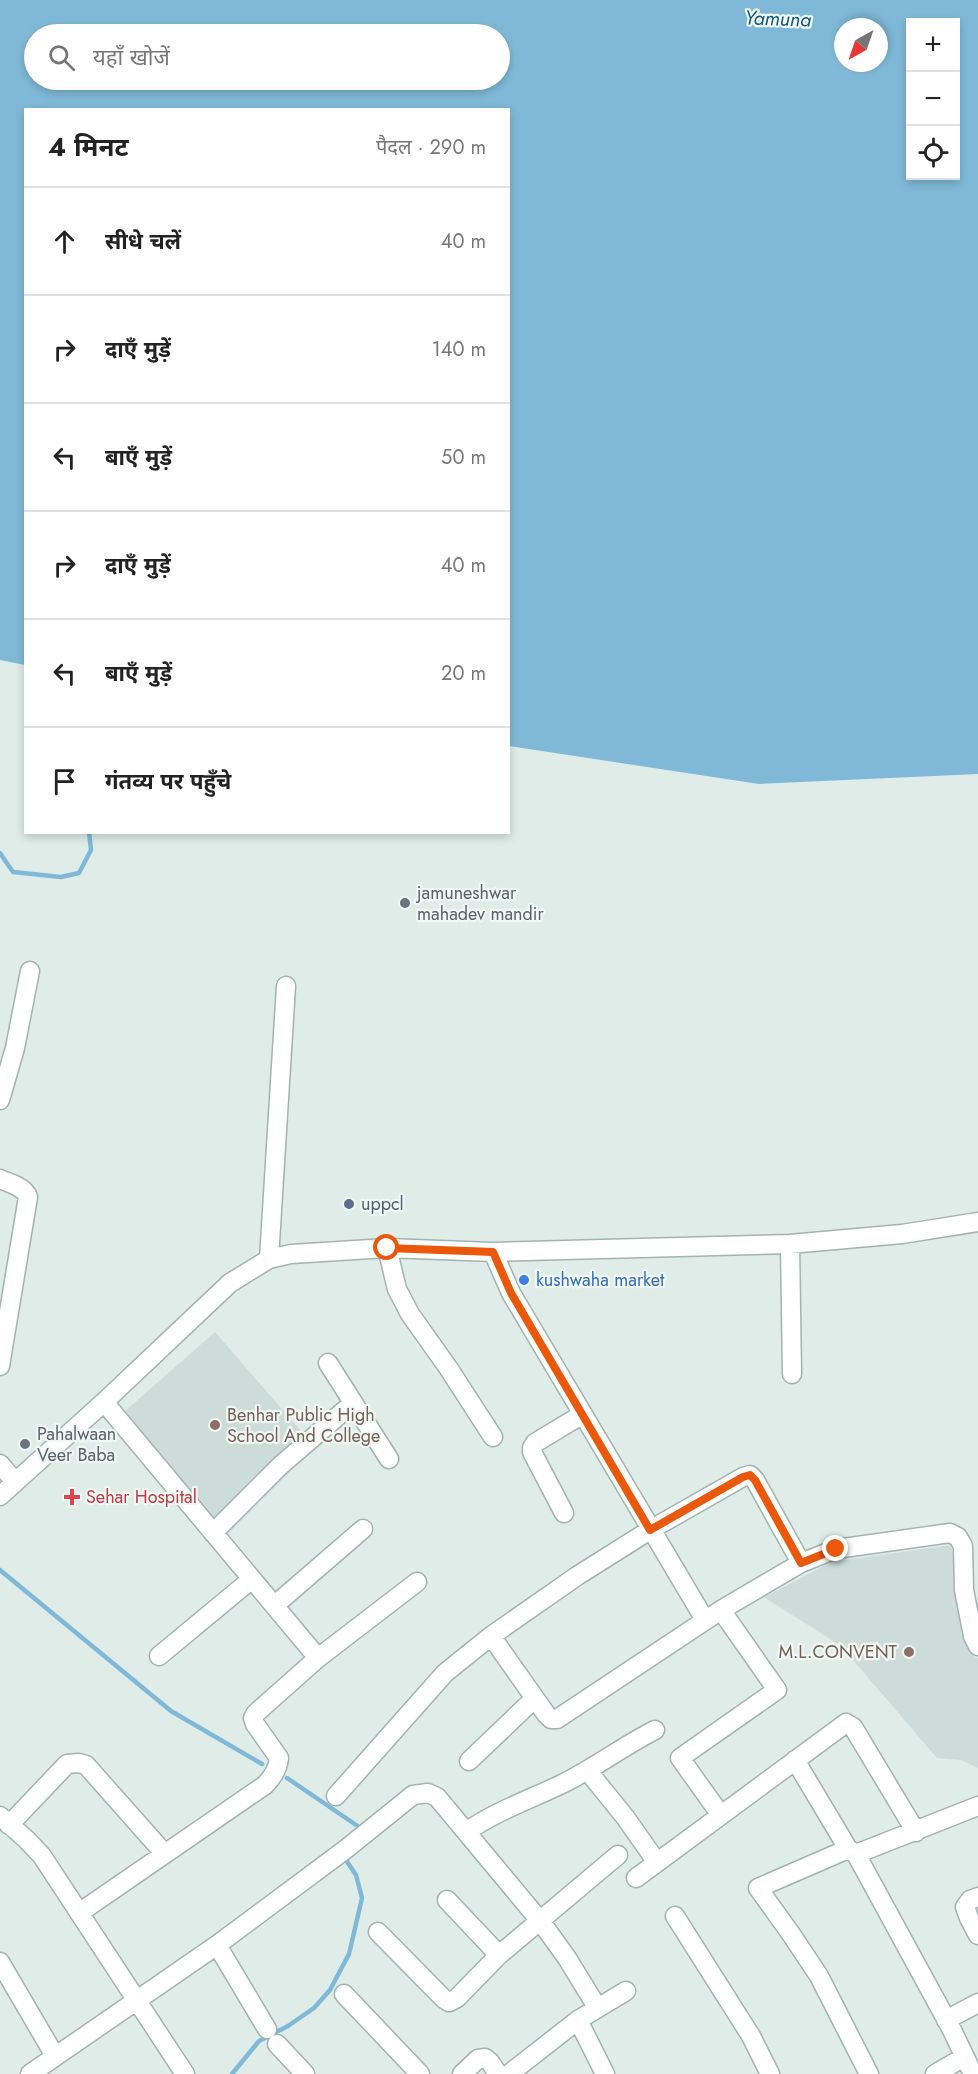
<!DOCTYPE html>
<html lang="hi">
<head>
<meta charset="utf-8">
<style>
  body { margin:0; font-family:Jost,"Noto Sans Devanagari",sans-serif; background:#f6f6f6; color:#222 }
  .controls { position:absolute; right:18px; top:18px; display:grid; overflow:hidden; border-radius:0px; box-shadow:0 3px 9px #0003 }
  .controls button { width:54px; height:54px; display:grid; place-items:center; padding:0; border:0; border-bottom:2px solid #e0e0e0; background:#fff; color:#222; font:30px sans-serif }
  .compass { position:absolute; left:834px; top:18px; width:54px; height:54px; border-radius:50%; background:#fff; box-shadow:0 3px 9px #0003; rotate:220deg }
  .stop { position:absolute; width:18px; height:18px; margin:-14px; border:4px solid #ea580c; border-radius:50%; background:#fff }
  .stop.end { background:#ea580c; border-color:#fff; box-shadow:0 2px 6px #0008 }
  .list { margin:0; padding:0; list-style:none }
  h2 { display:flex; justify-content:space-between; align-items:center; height:78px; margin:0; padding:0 24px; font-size:26px }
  h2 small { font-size:20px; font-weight:400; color:#767676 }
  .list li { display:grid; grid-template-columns:39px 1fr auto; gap:18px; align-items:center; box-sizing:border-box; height:108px; padding:0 24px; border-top:2px solid #e0e0e0 }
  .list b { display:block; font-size:22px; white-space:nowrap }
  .list em { font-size:20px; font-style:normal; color:#767676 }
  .icon { flex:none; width:33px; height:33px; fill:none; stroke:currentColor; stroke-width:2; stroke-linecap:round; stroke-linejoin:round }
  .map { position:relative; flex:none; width:978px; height:2074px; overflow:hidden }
  .search { position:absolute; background:#fff; box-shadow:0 3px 9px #0003; left:24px; top:24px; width:486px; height:66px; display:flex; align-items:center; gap:15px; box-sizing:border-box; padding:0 21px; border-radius:33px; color:#767676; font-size:22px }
  .panel { position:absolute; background:#fff; box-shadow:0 3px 9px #0003; left:24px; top:108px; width:486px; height:726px; border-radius:0px }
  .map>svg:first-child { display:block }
  .built { fill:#cddcd8 }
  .water { fill:#80b9d7; fill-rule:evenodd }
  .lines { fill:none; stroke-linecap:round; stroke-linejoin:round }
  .stream { stroke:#80b9d7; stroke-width:4.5 }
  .street-casing { stroke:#a1b4b1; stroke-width:21 }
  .street { stroke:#fff; stroke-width:18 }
  .route { stroke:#ea580c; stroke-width:8 }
  .worship-dot { fill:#6b7280; stroke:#eff8f5; stroke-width:2 }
  .service-dot { fill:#5c6f8a; stroke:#eff8f5; stroke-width:2 }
  .shop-dot { fill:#3f7fe0; stroke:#eff8f5; stroke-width:2 }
  .education-dot { fill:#8d6e63; stroke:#eff8f5; stroke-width:2 }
  .health-dot { fill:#e0444e; stroke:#eff8f5; stroke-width:2 }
  .labels { text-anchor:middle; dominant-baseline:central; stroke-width:4.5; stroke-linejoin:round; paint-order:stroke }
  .worship-label { font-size:18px; fill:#5b616d; stroke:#eff8f5; text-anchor:start }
  .service-label { font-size:18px; fill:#4e5e75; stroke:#eff8f5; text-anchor:start }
  .shop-label { font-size:18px; fill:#366cbe; stroke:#eff8f5; text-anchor:start }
  .education-label { font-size:18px; fill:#785e54; stroke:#eff8f5; text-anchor:start }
  .health-label { font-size:18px; fill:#be3a42; stroke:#eff8f5; text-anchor:start }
  .water-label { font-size:20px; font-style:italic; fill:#12587f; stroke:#eff8f5 }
</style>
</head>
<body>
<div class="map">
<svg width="978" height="2074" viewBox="0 0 978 2074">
  <rect width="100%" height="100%" fill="#dfece8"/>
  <path class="built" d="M215,1332L307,1438L216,1524L124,1412Z
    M951,1545L974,1658H978V1768L961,1760L937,1758L841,1646L764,1597L832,1562Z"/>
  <path class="water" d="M0,0H978V774L759,784L509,746L508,110H26L25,665L0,660ZM910,22H956V176H910ZM843,27H879V63H843ZM34,34H500V80H34Z"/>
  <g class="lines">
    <path class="stream" d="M0,853L13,872L61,877L79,873L91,850L89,832
      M0,1570L171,1711L262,1764
      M287,1778L362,1829
      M232,2074L259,2041L288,2026L314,2008L330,1990L349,1954L362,1898L356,1875L346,1860L348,1855"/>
    <defs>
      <path id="street" d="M0,1100L15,1048L30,971
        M0,1179C9,1183 25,1187 28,1197L0,1366
        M790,1244L792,1374
        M387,1248L397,1289L410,1314L449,1369L493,1437
        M493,1252L511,1293L705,1620
        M269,1259L286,986
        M328,1363L389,1459
        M0,1464L15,1482
        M0,1496L104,1402L230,1283L269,1259L291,1254L387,1248L493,1252L790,1244L902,1234L978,1222
        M564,1513L532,1452V1448L535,1443L583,1414
        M213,1533L281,1465L352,1404
        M275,1605L363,1529
        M491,1636L546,1714L551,1719H557L721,1610L801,1563L836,1549L950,1533L958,1537L963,1546L964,1590L973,1636L978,1646
        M159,1656L252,1579
        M318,1658L417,1582
        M795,1760L844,1842L848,1849L856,1854L978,1806
        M469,1761L534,1699
        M587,1770L625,1817L656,1861
        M336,1796L445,1673L491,1636L577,1576L650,1530L743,1477L750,1475L755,1480L801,1563
        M720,1814L680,1758L777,1690L721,1610
        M0,1816L27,1840L42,1856L185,2074
        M9,1825L67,1764L79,1763L86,1765L164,1853
        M466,1832C496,1811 529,1800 562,1784C595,1768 623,1746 655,1730
        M848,1849L758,1888L791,1934L819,1976L869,2074
        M856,1854L952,2030L973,2074
        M636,1878L846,1723L853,1727L916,1832
        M978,1897L970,1900L965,1907L969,1918L978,1935
        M447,1900L499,1955
        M79,1913L265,1785C272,1778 278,1768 279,1758L255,1724L253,1718L256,1713L318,1658L104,1402
        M675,1916L751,2036L770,2074
        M378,1932L444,1999L449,2002L457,1998L499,1955L618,1855
        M217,1945L267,2029
        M0,1962L55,2056
        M344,1994L420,2074
        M578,2020L605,2074
        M946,2020L978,2003
        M277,2044L305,2074
        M30,2074L217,1945L346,1849L413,1795L428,1793L437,1797L541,1922L567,1958L597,2007
        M462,2074L478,2059L485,2058L490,2062L498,2074
        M509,2074L578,2020L626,1991
        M935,2074L964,2057"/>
    </defs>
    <use href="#street" class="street-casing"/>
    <use href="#street" class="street"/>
  </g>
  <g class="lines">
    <path class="route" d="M387,1248L493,1252L511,1293L650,1530L743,1477L750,1475L755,1480L801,1563L836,1549"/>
  </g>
  <g class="worship-dot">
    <circle cx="405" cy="903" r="6"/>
    <circle cx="25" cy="1444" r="6"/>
  </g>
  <circle class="service-dot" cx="349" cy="1204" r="6"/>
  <circle class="shop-dot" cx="524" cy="1280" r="6"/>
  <g class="education-dot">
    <circle cx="215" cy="1425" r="6"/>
    <circle cx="909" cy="1652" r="6"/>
  </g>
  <path class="health-dot" d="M69 1488h6v6h6v6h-6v6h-6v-6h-6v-6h6z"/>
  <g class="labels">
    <g class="worship-label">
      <text x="417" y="893">jamuneshwar<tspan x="417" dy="21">mahadev mandir</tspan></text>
      <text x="37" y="1434">Pahalwaan<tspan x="37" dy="21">Veer Baba</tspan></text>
    </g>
    <g class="service-label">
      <text x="361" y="1204">uppcl</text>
    </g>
    <g class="shop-label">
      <text x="536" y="1280">kushwaha market</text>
    </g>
    <g class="education-label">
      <text x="227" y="1415">Benhar Public High<tspan x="227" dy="21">School And College</tspan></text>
      <text x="897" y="1652" text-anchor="end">M.L.CONVENT</text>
    </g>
    <g class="health-label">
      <text x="86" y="1497">Sehar Hospital</text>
    </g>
    <g class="water-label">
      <text transform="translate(778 19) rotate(2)">Yamuna</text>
    </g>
  </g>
</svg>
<div class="controls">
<button>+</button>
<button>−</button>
<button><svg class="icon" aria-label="locate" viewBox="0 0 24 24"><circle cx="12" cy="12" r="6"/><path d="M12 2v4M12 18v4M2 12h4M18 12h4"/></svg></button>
</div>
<svg class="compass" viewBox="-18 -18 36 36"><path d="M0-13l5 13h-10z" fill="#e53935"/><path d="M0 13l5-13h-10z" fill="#767676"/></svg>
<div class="stop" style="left:387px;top:1248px"></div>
<div class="stop end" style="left:836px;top:1549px"></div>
<div class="search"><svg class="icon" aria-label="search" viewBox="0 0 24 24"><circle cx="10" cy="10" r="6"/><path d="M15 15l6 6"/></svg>यहाँ खोजें</div>
<section class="panel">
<h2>4 मिनट<small>पैदल · 290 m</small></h2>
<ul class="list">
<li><svg class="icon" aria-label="ahead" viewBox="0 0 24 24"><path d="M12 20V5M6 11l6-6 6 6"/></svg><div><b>सीधे चलें</b></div><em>40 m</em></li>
<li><svg class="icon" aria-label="right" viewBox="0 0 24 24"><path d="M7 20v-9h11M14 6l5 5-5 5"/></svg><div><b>दाएँ मुड़ें</b></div><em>140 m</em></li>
<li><svg class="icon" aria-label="left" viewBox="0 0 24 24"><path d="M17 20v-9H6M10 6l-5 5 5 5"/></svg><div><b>बाएँ मुड़ें</b></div><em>50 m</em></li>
<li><svg class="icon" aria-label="right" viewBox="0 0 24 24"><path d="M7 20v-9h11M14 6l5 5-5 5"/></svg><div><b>दाएँ मुड़ें</b></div><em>40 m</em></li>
<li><svg class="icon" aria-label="left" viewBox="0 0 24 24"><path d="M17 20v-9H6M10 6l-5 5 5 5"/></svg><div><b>बाएँ मुड़ें</b></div><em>20 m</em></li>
<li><svg class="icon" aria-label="arrive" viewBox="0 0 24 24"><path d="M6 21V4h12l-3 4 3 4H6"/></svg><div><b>गंतव्य पर पहुँचे</b></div></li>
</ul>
</section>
</div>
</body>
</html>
